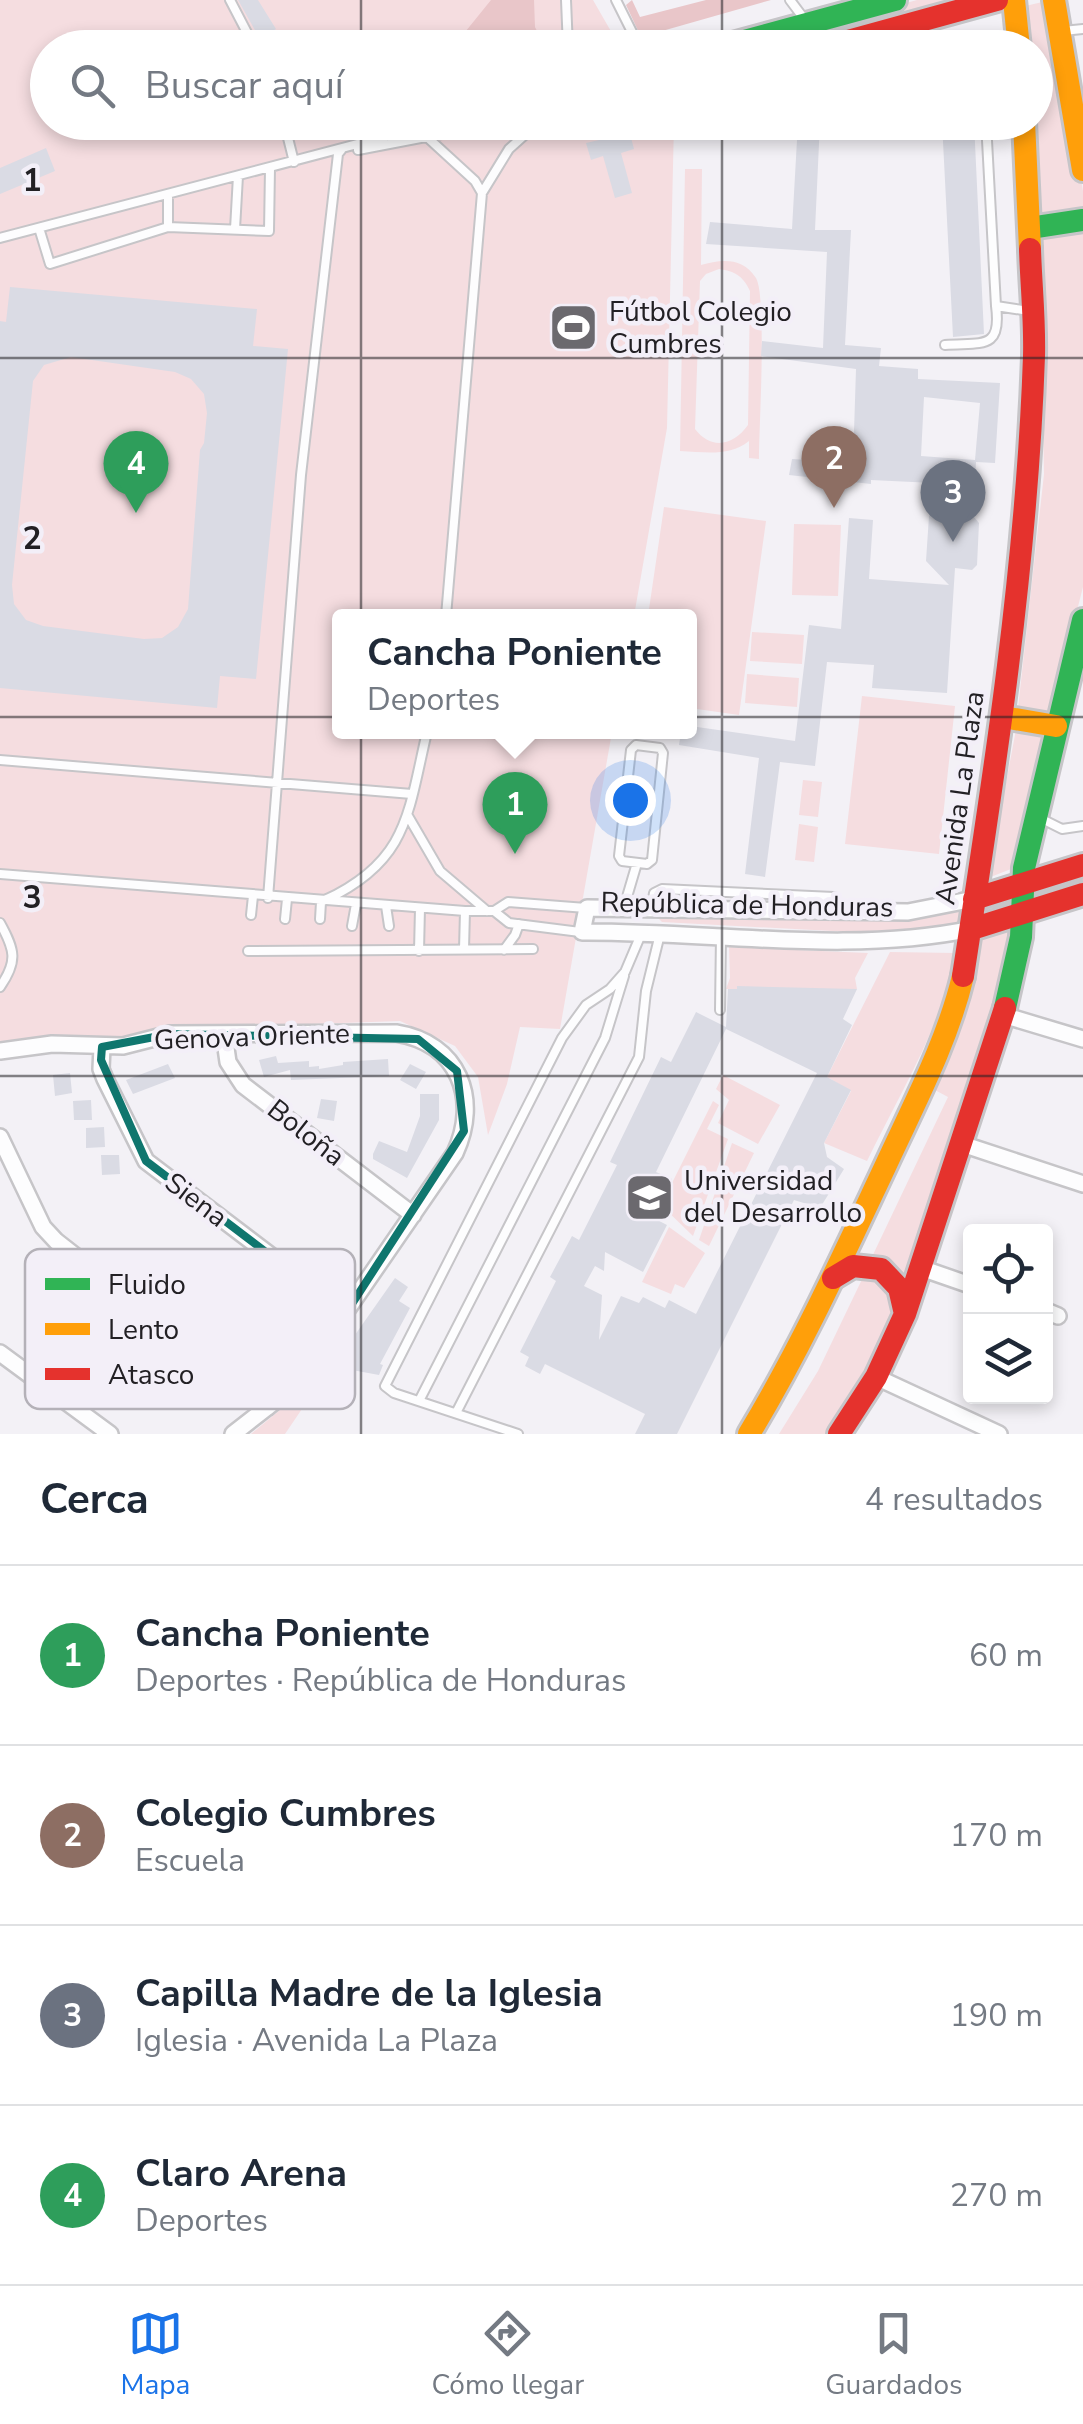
<!DOCTYPE html>
<html lang="es">
<head>
<meta charset="utf-8">
<style>
  body { margin:0; font-family:"Nunito Sans",sans-serif; background:#f2f2f3; color:#1f2937 }
  .controls { position:absolute; right:30px; bottom:30px; display:grid; overflow:hidden; border-radius:10px; box-shadow:0 5px 15px #0003 }
  .controls button { width:90px; height:90px; display:grid; place-items:center; padding:0; border:0; border-bottom:2px solid #e0e1e3; background:#fff; color:#1f2937; font:50px sans-serif }
  .you { position:absolute; left:630px; top:800px; width:35px; height:35px; margin:-25px; border:8px solid #fff; border-radius:50%; background:#1a73e8; box-shadow:0 0 0 15px #1a73e833 }
  .badge { display:grid; place-items:center; width:65px; height:65px; border-radius:50%; background:#1a73e8; color:#fff; font-size:32px; font-weight:700 }
  .pin { position:absolute; translate:-50% -82px; filter:drop-shadow(0 2px 5px #0008) }
  .pin::after { content:''; position:absolute; top:52px; width:35px; height:30px; background:inherit; clip-path:polygon(0 0,100% 0,50% 100%) }
  .popup { position:absolute; left:332px; top:609px; width:365px; height:130px; box-sizing:border-box; display:grid; place-content:center; border-radius:10px; background:#fff; filter:drop-shadow(0 2px 8px #0005); font-size:32px; white-space:nowrap; color:#747a83 }
  .popup b { font-size:38px; color:#1f2937 }
  .popup::after { content:''; position:absolute; left:50%; top:100%; margin-left:-20px; border:20px solid transparent; border-top-color:#fff }
  .list { margin:0; padding:0; list-style:none }
  h2 { display:flex; justify-content:space-between; align-items:center; height:130px; margin:0; padding:0 40px; font-size:42px }
  h2 small { font-size:32px; font-weight:400; color:#747a83 }
  .list li { display:grid; grid-template-columns:65px 1fr auto; gap:30px; align-items:center; box-sizing:border-box; height:180px; padding:0 40px; border-top:2px solid #e0e1e3 }
  .list b { display:block; font-size:38px; white-space:nowrap }
  .list p { margin:0; font-size:32px; white-space:nowrap; color:#747a83 }
  .list em { font-size:32px; font-style:normal; color:#747a83 }
  .icon { flex:none; width:55px; height:55px; fill:none; stroke:currentColor; stroke-width:2; stroke-linecap:round; stroke-linejoin:round }
  .map { position:relative; flex:none; width:1083px; height:1434px; overflow:hidden }
  .search { position:absolute; background:#fff; box-shadow:0 5px 15px #0003; left:30px; right:30px; top:30px; height:110px; display:flex; align-items:center; gap:25px; box-sizing:border-box; padding:0 35px; border-radius:55px; color:#747a83; font-size:38px }
  .sheet { height:850px; background:#fff }
  nav { display:flex; justify-content:space-around; align-items:center; box-sizing:border-box; height:140px; border-top:2px solid #e0e1e3; background:#fff; font-size:28px; color:#747a83 }
  nav a { display:grid; justify-items:center; gap:5px }
  nav .on { color:#1a73e8 }
  .map>svg:first-child { display:block }
  .green { fill:#f5dde0; fill-rule:evenodd }
  .forest { fill:#e9c6c9 }
  .building { fill:#dadbe4; fill-rule:evenodd }
  .lines { fill:none; stroke-linecap:round; stroke-linejoin:round }
  .lane-casing { stroke:#c6c5c8; stroke-width:12 }
  .street-casing { stroke:#c6c5c8; stroke-width:20 }
  .fast-casing { stroke:#c6c5c8; stroke-width:28 }
  .slow-casing { stroke:#c6c5c8; stroke-width:28 }
  .jam-casing { stroke:#c6c5c8; stroke-width:28 }
  .lane { stroke:#fdfdfe; stroke-width:8 }
  .street { stroke:#fdfdfe; stroke-width:15 }
  .fast { stroke:#30b455; stroke-width:22 }
  .slow { stroke:#ff9f0a; stroke-width:22 }
  .jam { stroke:#e5322d; stroke-width:22 }
  .marked { fill:none; stroke:#0f766e; stroke-width:8; stroke-linejoin:round }
  .grid { fill:none; stroke:#222024; stroke-width:2.5; stroke-opacity:0.55 }
  .labels { text-anchor:middle; dominant-baseline:central; stroke-width:9; stroke-linejoin:round; paint-order:stroke }
  .poi-label { font-size:28px; fill:#222024; stroke:#f3eff8; text-anchor:start }
  .street-label { font-size:28px; fill:#222024; stroke:#f3eff8 }
  .key { fill:#f3eff8; stroke:#b4b1b8; stroke-width:2.5 }
  .key-label { font-size:28px; fill:#222024 }
  .grid-label { font-size:32px; text-anchor:middle; font-weight:bold; fill:#222024; stroke:#f3eff8; stroke-width:9; stroke-linejoin:round; paint-order:stroke }
</style>
</head>
<body>
<div class="map">
<svg width="1083" height="1434" viewBox="0 0 1083 1434">
  <rect width="100%" height="100%" fill="#f3f1f6"/>
  <path class="green" d="M0,0H593L620,47L48,48V122L674,123L667,428L634,616H340V732H612L560,1029L520,1027L507,1084L488,1135L478,1077L455,1046L400,1021L223,1027L123,1041L0,1045Z
    M917,0H956L780,47L743,48Z
    M1051,0L1083,191V587L1011,869L988,878L1015,735L1044,474L1039,167L1034,123L1036,48L1025,47L1021,7Z
    M685,169H702L701,265C721,259 743,257 756,278C767,297 759,428 759,459L749,458V441C729,457 705,452 680,451ZM719,269C735,271 743,276 750,291L748,425C733,446 711,450 695,429L700,281L706,274Z
    M664,507L766,521L739,715L690,708V616H648Z
    M794,524L841,525L838,596L792,595Z
    M752,632L804,635L802,664L750,661Z
    M747,674L799,678L797,707L745,703Z
    M862,696L955,706L939,854L845,844Z
    M803,780L822,782L818,817L799,815Z
    M799,824L818,827L814,862L795,860Z
    M965,911L964,924L870,933L662,922L658,918L660,913L881,920Z
    M1016,920L1000,996L902,1281L870,1261L948,1097L931,1088L980,933Z
    M729,947L868,953L855,978L857,989H726L730,978Z
    M890,952L956,953C942,1026 899,1095 867,1161L824,1143L851,1091L827,1077Z
    M723,1075L780,1105L758,1144L718,1123L729,1100L716,1089Z
    M713,1101L719,1105L707,1129L728,1139L693,1236L661,1205Z
    M732,1143L754,1153L709,1246L699,1240Z
    M669,1227L705,1253L684,1288L675,1284L671,1294L642,1282Z
    M866,1271L879,1273L895,1301L873,1369L828,1434H779L818,1371Z
    M297,1396L306,1403L285,1434H251Z"/>
  <path class="forest" d="M491,0H534L535,27L545,47H453Z
    M632,0L640,17L706,0H771L641,37L626,5Z"/>
  <path class="building" d="M238,0H258L276,29L260,39Z
    M798,122H820L815,230H851L845,345L881,348L879,366L918,369V379L1000,383L995,463L976,462L975,485L871,480V484L789,475L792,459L853,463L856,369L761,356L762,341L823,348L827,252L706,244L710,222L792,229ZM924,397L980,403L975,460L921,456Z
    M942,122H974L984,334L953,337Z
    M615,128L617,134L629,130L634,149L621,153L632,193L615,198L603,156L591,160L586,143L599,140L597,133Z
    M46,148L55,171L0,194V168Z
    M10,287L257,309L253,346L288,349L256,679L220,676L217,708L0,688V321L6,322ZM71,357L175,372L191,379L204,394L207,413L204,443L200,450L188,609L178,627L162,638L144,639L43,626L26,620L14,604L12,585L33,381L44,365Z
    M935,512L974,517L979,523L977,565L972,570L955,568L947,693L872,688L874,665L827,662L815,766L780,762L765,877L745,874L759,758L679,745L681,732H690V726L795,741L809,625L841,629L849,518L873,520L869,579L949,585L926,561L929,516Z
    M737,986L857,989L843,1019L852,1025L827,1077L851,1090L824,1143L827,1157L844,1169L820,1208L794,1200L677,1434H635L645,1414L545,1364L540,1374L525,1366L529,1357L520,1352L556,1281L550,1277L572,1236L579,1240L617,1165L610,1162L661,1057L671,1062L696,1012L726,1027L728,989H737ZM726,1029L817,1073L696,1314L669,1300L665,1308L643,1297L639,1303L621,1296L599,1340L602,1295L584,1286L595,1266L604,1271L605,1252L643,1272L667,1225L632,1207L645,1184L664,1194L672,1179L656,1172Z
    M276,1056L278,1063L309,1061V1067L319,1066V1069L343,1065V1062L388,1059L389,1076L291,1080L290,1070L264,1077L259,1060Z
    M168,1064L175,1078L133,1094L126,1080Z
    M410,1064L426,1072L416,1089L400,1080Z
    M70,1073L72,1093L55,1096L53,1075Z
    M420,1094H439V1120L407,1178L373,1159V1154L379,1141L407,1152L420,1116Z
    M321,1099L337,1101L334,1121L317,1118Z
    M91,1100L92,1120H74L73,1101Z
    M104,1127L105,1147L86,1148V1128Z
    M101,1155H119L120,1174L102,1175Z
    M395,1278L408,1287L399,1301L410,1308L380,1364L383,1365L379,1375L352,1370L345,1380L331,1369Z"/>
  <g class="lines">
    <defs>
      <path id="lane" d="M230,0L255,48
        M566,0L568,48
        M616,0L640,48
        M790,0L805,20
        M1063,31L1083,29
        M284,122L294,162
        M986,122L996,306L1029,311
        M427,137L475,181L482,193
        M358,150L504,122
        M168,227V194
        M39,228L50,264L168,227L269,231L270,168
        M235,229L238,176
        M0,238L441,122
        M945,345C981,342 1002,351 996,306
        M446,616L482,193L509,149L539,122
        M636,745L660,748L663,753L652,860L647,864L622,861L619,856L631,750Z
        M0,760L412,794
        M408,816L440,871L487,911
        M1040,818L1062,829L1083,826
        M0,874L465,911H494L508,902L586,908
        M268,898L301,475L338,154L342,149
        M325,900C409,861 408,812 427,732
        M386,906L389,926
        M624,907L637,863
        M651,910L654,893L662,889L834,897L844,911
        M494,911L509,923L580,932
        M251,915L253,896
        M285,919L287,899
        M320,919L321,902
        M0,923C15,950 18,961 0,987
        M352,926L356,904
        M464,949L465,911
        M504,950L515,935L519,924
        M248,951L533,949
        M419,951L420,908
        M720,1010L721,935
        M419,1401L605,1038L624,976
        M456,1413L639,1057L646,991L660,934
        M518,1434L394,1393L385,1386L562,1038L586,1005L610,989L625,972L642,932"/>
      <path id="street" d="M972,929C845,955 711,931 582,932L587,908L908,912L974,899
        M1003,1015L1083,1039
        M224,1034L228,1062L243,1085L413,1215
        M102,1047L101,1069L105,1079L146,1161L346,1313
        M0,1051L52,1044L123,1046L170,1034L396,1033C459,1043 480,1099 455,1153L300,1378L288,1391L233,1434
        M0,1137L43,1227L56,1241L268,1407
        M959,1143L1083,1184
        M921,1268L970,1285
        M1046,1311L1058,1316
        M0,1353L110,1434
        M876,1377L999,1434"/>
      <path id="fast" d="M718,48L895,0
        M1030,228L1083,220
        M1005,1008L1021,937L1024,868L1083,620"/>
      <path id="slow" d="M1014,0L1019,48
        M1054,0L1083,170
        M1024,122L1030,249
        M1003,717L1056,726
        M749,1434C801,1348 842,1258 885,1167C914,1104 947,1043 963,976"/>
      <path id="jam" d="M822,48L997,0
        M974,899L1083,865
        M972,929L1083,894
        M963,976C995,770 1027,564 1034,356C1035,320 1031,284 1030,249
        M833,1278L853,1266L881,1269L899,1288L905,1314
        M839,1434L876,1377L905,1314L1005,1008"/>
    </defs>
    <use href="#lane" class="lane-casing"/>
    <use href="#street" class="street-casing"/>
    <use href="#fast" class="fast-casing"/>
    <use href="#slow" class="slow-casing"/>
    <use href="#jam" class="jam-casing"/>
    <use href="#lane" class="lane"/>
    <use href="#street" class="street"/>
    <use href="#fast" class="fast"/>
    <use href="#slow" class="slow"/>
    <use href="#jam" class="jam"/>
  </g>
  <path class="marked" d="M170,1034L418,1039L457,1071L464,1131L346,1313L146,1161L101,1060L102,1047Z"/>
  <path class="grid" d="M361,0V48M722,0V48M361,122V1434M722,122V1434M0,358H1083M0,717H1083M0,1076H1083"/>
  <defs>
    <symbol id="stadium-square" viewBox="-11 -11 22 22"><rect x="-9" y="-9" width="18" height="18" rx="4" fill="#6b696e" stroke="#f3eff8"/><path d="M0-5a6.5 5 0 1 0 0 10a6.5 5 0 1 0 0-10ZM-3.5-1.8h7v3.6h-7Z" fill="#fff"/></symbol>
    <symbol id="university-square" viewBox="-11 -11 22 22"><rect x="-9" y="-9" width="18" height="18" rx="4" fill="#6b696e" stroke="#f3eff8"/><path d="M0-5L7-2L0 1L-7-2ZM-4 1L0 2.5L4 1V4Q0 6-4 4Z" fill="#fff"/></symbol>
  </defs>
  <g fill-rule="evenodd">
    <use href="#stadium-square" x="546" y="300" width="55" height="55"/>
    <use href="#university-square" x="622" y="1170" width="55" height="55"/>
  </g>
  <g class="labels">
    <g class="poi-label">
      <text x="609" y="312">Fútbol Colegio<tspan x="609" dy="32">Cumbres</tspan></text>
      <text x="684" y="1181">Universidad<tspan x="684" dy="32">del Desarrollo</tspan></text>
    </g>
    <g class="street-label">
      <text transform="translate(960 798) rotate(-82)">Avenida La Plaza</text>
      <text transform="translate(747 905) rotate(1)">República de Honduras</text>
      <text transform="translate(252 1037) rotate(-2)">Genova Oriente</text>
      <text transform="translate(306 1133) rotate(38)">Boloña</text>
      <text transform="translate(196 1200) rotate(37)">Siena</text>
    </g>
  </g>
  <rect x="25" y="1249" width="330" height="160" rx="15" class="key"/>
  <rect x="45" y="1278" width="45" height="12" fill="#30b455"/>
  <rect x="45" y="1323" width="45" height="12" fill="#ff9f0a"/>
  <rect x="45" y="1368" width="45" height="12" fill="#e5322d"/>
  <g class="key-label">
    <text x="108" y="1294">Fluido</text>
    <text x="108" y="1339">Lento</text>
    <text x="108" y="1384">Atasco</text>
  </g>
  <g class="grid-label">
    <text x="32" y="191">1</text>
    <text x="32" y="549">2</text>
    <text x="32" y="908">3</text>
  </g>
</svg>
<div class="controls">
<button><svg class="icon" aria-label="locate" viewBox="0 0 24 24"><circle cx="12" cy="12" r="6"/><path d="M12 2v4M12 18v4M2 12h4M18 12h4"/></svg></button>
<button><svg class="icon" aria-label="layers" viewBox="0 0 24 24"><path d="M12 4l9 5-9 5-9-5zM3 14l9 5 9-5"/></svg></button>
</div>
<div class="you"></div>
<div class="pin badge" style="left:515px;top:854px;background:#2e9e5b">1</div>
<div class="popup"><b>Cancha Poniente</b>Deportes</div>
<div class="pin badge" style="left:834px;top:508px;background:#8d6e63">2</div>
<div class="pin badge" style="left:953px;top:542px;background:#6b7280">3</div>
<div class="pin badge" style="left:136px;top:513px;background:#2e9e5b">4</div>
<div class="search"><svg class="icon" aria-label="search" viewBox="0 0 24 24"><circle cx="10" cy="10" r="6"/><path d="M15 15l6 6"/></svg>Buscar aquí</div>
</div>
<section class="sheet">
<h2>Cerca<small>4 resultados</small></h2>
<ul class="list">
<li><span class="badge" style="background:#2e9e5b">1</span><div><b>Cancha Poniente</b><p>Deportes · República de Honduras</p></div><em>60 m</em></li>
<li><span class="badge" style="background:#8d6e63">2</span><div><b>Colegio Cumbres</b><p>Escuela</p></div><em>170 m</em></li>
<li><span class="badge" style="background:#6b7280">3</span><div><b>Capilla Madre de la Iglesia</b><p>Iglesia · Avenida La Plaza</p></div><em>190 m</em></li>
<li><span class="badge" style="background:#2e9e5b">4</span><div><b>Claro Arena</b><p>Deportes</p></div><em>270 m</em></li>
</ul>
</section>
<nav>
<a class="on"><svg class="icon" aria-label="map" viewBox="0 0 24 24"><path d="M3 6l6-2 6 2 6-2v14l-6 2-6-2-6 2zM9 4v14M15 6v14"/></svg>Mapa</a>
<a><svg class="icon" aria-label="directions" viewBox="0 0 24 24"><path d="M12 3l9 9-9 9-9-9zM9 14v-3h6M13 9l2 2-2 2"/></svg>Cómo llegar</a>
<a><svg class="icon" aria-label="saved" viewBox="0 0 24 24"><path d="M7 4h10v16l-5-4-5 4z"/></svg>Guardados</a>
</nav>
</body>
</html>
